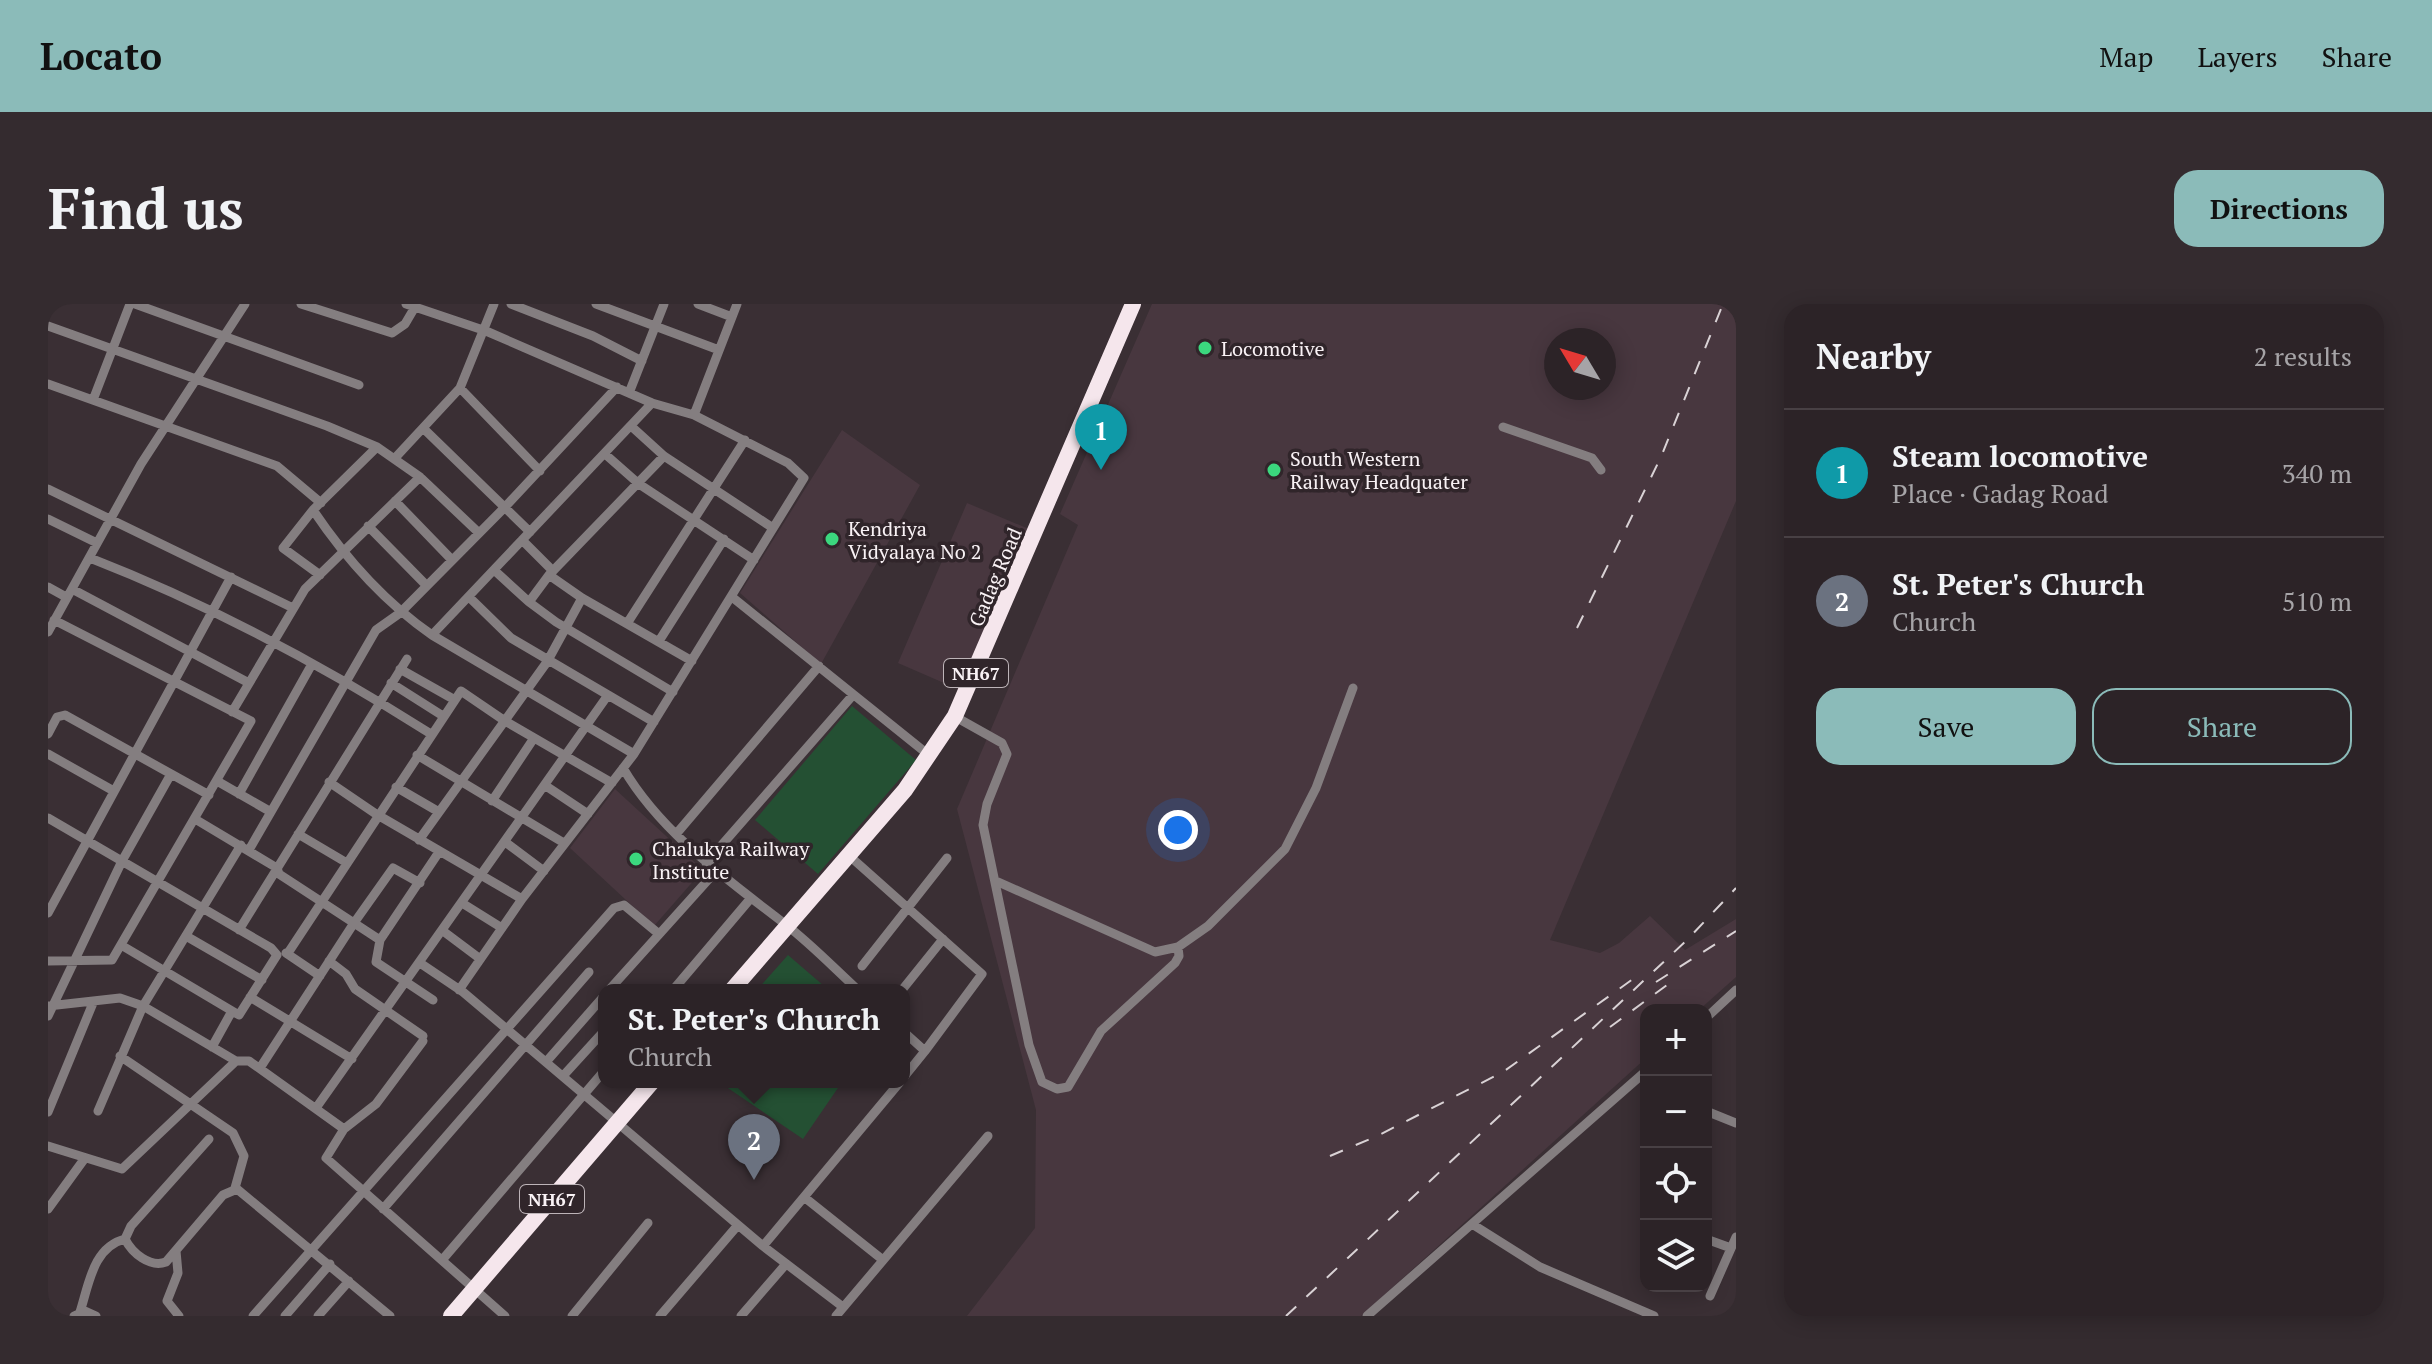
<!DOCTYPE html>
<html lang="en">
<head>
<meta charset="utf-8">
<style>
  body { margin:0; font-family:"PT Serif",serif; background:#342b2f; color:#f1f3f6 }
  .controls { position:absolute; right:24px; bottom:24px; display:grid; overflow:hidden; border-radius:16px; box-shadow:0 4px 20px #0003 }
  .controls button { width:72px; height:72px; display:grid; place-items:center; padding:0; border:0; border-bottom:2px solid #484044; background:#2c2327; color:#f1f3f6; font:40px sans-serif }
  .compass { position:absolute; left:1496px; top:24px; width:72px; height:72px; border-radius:50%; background:#2c2327; box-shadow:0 4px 20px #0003; rotate:308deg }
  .you { position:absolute; left:1130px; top:526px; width:28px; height:28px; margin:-20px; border:6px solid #fff; border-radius:50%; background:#1a73e8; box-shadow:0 0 0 12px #1a73e833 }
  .badge { display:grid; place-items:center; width:52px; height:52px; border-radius:50%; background:#8bbbb9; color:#fff; font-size:26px; font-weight:700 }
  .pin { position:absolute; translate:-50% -66px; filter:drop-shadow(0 2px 4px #0008) }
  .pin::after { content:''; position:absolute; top:42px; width:28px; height:24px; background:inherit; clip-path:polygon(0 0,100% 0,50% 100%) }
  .popup { position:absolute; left:550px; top:680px; width:312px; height:104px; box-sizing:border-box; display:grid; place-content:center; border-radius:16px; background:#2c2327; filter:drop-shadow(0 2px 6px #0005); font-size:26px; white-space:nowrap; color:#a6a4a7 }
  .popup b { font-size:30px; color:#f1f3f6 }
  .popup::after { content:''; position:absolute; left:50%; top:100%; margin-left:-16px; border:16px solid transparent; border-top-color:#2c2327 }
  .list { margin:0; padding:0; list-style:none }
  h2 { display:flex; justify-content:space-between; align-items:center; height:104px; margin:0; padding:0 32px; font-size:34px }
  h2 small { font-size:26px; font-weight:400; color:#a6a4a7 }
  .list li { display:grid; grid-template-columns:52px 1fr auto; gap:24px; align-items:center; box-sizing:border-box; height:128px; padding:0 32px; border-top:2px solid #484044 }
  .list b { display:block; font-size:30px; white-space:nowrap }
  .list p { margin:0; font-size:26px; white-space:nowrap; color:#a6a4a7 }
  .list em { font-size:26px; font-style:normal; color:#a6a4a7 }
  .actions { display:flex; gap:16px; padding:24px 32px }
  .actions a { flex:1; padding:18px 0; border:2px solid #8bbbb9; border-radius:24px; text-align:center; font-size:28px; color:#8bbbb9 }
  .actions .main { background:#8bbbb9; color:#111 }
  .icon { flex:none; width:44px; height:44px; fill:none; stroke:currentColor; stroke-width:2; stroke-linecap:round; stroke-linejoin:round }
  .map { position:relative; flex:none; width:1688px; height:1012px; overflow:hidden; border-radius:24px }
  header { display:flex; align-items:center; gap:48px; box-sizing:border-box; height:112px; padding:0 40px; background:#8bbbb9; color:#111 }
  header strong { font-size:38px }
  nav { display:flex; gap:44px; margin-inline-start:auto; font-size:28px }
  .intro { display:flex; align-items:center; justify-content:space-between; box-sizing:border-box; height:192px; padding:0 48px }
  h1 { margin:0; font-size:56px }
  .button { padding:20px 36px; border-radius:24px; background:#8bbbb9; color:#111; font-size:28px; font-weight:700 }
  main { display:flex; gap:48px; padding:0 48px }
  aside { flex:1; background:#2c2327; border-radius:24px; box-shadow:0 4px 20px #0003 }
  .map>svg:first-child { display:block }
  .built { fill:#48373f; fill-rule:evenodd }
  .green { fill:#245033 }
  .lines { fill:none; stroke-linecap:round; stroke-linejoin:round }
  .street { stroke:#847e80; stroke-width:9 }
  .highway { stroke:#f5e6ec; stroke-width:16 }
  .rail { stroke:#d9d2d5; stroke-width:2; stroke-dasharray:14 14; stroke-linecap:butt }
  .poi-dot { fill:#3bd77e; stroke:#30252a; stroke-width:3 }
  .labels { text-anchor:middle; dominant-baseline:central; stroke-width:7; stroke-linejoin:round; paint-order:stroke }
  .shield { fill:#30252a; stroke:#bdb4b8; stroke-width:2 }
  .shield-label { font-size:18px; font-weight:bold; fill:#f9f2f5 }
  .poi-label { font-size:20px; fill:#f9f2f5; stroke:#30252a; text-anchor:start }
  .street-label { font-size:20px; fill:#f9f2f5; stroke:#30252a }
</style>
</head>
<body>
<header>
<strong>Locato</strong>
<nav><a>Map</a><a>Layers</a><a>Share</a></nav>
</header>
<div class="intro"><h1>Find us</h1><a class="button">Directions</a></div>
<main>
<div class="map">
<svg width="1688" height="1012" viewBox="0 0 1688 1012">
  <rect width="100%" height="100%" fill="#3a2f34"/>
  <path class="built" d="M1104,0H1688V197L1502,636L1552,649L1571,639L1602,612L1637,646L1688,615V673L1651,706H1598V754L1313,1012H919L987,924L988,806L909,505L1030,221L1012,210ZM1508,36H1556V84H1508Z
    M794,126L872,181L773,360L692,289Z
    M919,199L981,225L912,386L850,359Z
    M567,485L655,566L606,622L522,544Z"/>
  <path class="green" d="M804,402L868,456L770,570L707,516Z
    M740,651L776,682L773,686H709Z
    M671,778H794L755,835Z"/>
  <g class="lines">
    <path class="street" d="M87,0L311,81
      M253,0L344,29L357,20L367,3
      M358,0L438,27L604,99L646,111L740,159L756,174L586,450L474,595L411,686
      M463,0L545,32L594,57
      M548,0L671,46
      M650,0L684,13
      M0,22L279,122L329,143L372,173L431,229
      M0,80L229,162L273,199
      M412,84L492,167
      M581,89L616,0
      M45,96L82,0
      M646,111L689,0
      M583,122L616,152L725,224
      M1455,123L1544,154L1553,166
      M376,125L482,228
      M557,150L591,180L706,256
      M347,154L412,84L446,0
      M0,185L243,303
      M347,197L404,256
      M265,206C298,255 335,297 384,331
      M0,215L49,239
      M320,222L378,281
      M474,236L505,267
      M42,254C160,300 276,362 383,430
      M446,266L481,298L501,271L616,152
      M272,271L235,244L265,206L329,143
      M501,271L534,294L644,357
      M0,283L18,293
      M24,285L201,379
      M421,293L463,334L606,418
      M684,293L882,452
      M481,298L508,318L625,388
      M580,318L697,136
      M0,328L93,160L197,0
      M611,337L676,235
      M352,365L407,396
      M343,379L395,412
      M184,408L257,285L372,173
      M913,416L954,439L959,450L939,500L935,521L981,741L994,778L1009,785L1020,783L1053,727L1127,659L1131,652L1130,643
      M0,430L9,413L17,411L161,491
      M0,450L64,486
      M586,450L384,331L604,99
      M369,451L516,539
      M575,464C613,529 679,575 737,620C763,640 786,664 810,686
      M169,477L223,508
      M281,478L328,510L474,595
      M498,482L540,510
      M348,483L391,508
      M191,490L264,360
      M444,497L486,434
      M0,514L223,644L229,651L191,711L73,641
      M147,515L229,564L231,570L306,619L345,564L372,579
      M629,529L771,362
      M250,530L299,559
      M371,536L499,358L534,294
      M457,538L496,567
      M201,546L328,326L352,309L457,203L569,83
      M806,556L934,670L877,747
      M658,559L805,391
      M948,577L1107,648L1130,643L1160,622L1237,545L1268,484L1305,384
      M414,599L454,624
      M0,609L183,273
      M191,626L359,355
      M395,627L431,654
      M138,632L214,676
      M332,636L328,658L385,696
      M238,649L272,672
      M240,649L413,387L457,417L564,479
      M0,657L64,656L203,417L6,316
      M281,657L298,670L307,685L375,732
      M372,659L415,688L715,942L795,1003
      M814,662L899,554
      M561,686L668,567
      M625,686L703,594
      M854,686L895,635
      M202,693L304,755
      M0,702L72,694L95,702L188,757
      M0,712L74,557L123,470
      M1658,714L1688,686
      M856,728L877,747L856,773
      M164,743L184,707
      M72,752L185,829L196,852L187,884
      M498,758L556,692
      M212,764L306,619L332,636L391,548
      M515,772L556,727
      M268,804L560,391
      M50,807L95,702L193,541
      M1658,807L1688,819
      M0,808L45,699
      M296,825L328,800L375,737
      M161,835L83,922L77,935C84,949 102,964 118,958L175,891L189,885L342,1012
      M0,842L74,865L188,757H201L296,825L278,854L457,1012
      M756,893L835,956
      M0,905L37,854
      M335,905L541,668
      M1424,920L1492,963L1606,1012
      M1658,935L1683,944
      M715,942L852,778
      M128,947L130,969L119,997L131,1012
      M395,955L556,767
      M1662,992L1688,933
      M1687,1006L1688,1007
      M32,1008C41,980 45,943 77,935
      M26,1012L37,1007L48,1012
      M205,1012L566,604L576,601L611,630
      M237,1012L282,960
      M270,1012L301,977
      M524,1012L600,919
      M612,1012L690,921
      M693,1012L738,960
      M788,1012L940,832
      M1319,1012L1598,767"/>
    <path class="highway" d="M684,686L857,486L907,412L1085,0
      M403,1012L604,778"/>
    <path class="rail" d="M1529,324L1613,153L1675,0
      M1608,678L1688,627
      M1562,723L1623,678
      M1282,852L1329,832L1455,768L1585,675
      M1238,1012L1639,636L1688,584"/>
  </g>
  <g class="poi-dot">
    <circle cx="1157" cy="44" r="8"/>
    <circle cx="1226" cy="166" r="8"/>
    <circle cx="784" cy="235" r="8"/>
    <circle cx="588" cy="555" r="8"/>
  </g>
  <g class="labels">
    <g class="shield">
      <rect x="896" y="355" width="64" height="28" rx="6"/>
      <rect x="472" y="881" width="64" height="28" rx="6"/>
    </g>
    <g class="shield-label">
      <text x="928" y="369">NH67</text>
      <text x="504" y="895">NH67</text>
    </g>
    <g class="poi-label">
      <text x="1173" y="44">Locomotive</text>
      <text x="1242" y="154">South Western<tspan x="1242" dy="23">Railway Headquater</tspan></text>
      <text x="800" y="224">Kendriya<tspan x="800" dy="23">Vidyalaya No 2</tspan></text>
      <text x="604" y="544">Chalukya Railway<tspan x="604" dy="23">Institute</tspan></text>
    </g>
    <g class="street-label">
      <text transform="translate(947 273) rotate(-67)">Gadag Road</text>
    </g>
  </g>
</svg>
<div class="controls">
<button>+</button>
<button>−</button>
<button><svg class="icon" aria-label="locate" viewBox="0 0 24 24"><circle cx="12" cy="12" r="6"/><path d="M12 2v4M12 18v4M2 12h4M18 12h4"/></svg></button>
<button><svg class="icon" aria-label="layers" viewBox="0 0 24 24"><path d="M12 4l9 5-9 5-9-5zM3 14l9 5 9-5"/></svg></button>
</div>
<svg class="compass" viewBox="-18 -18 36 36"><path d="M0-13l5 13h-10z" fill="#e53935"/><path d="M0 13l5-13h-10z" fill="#a6a4a7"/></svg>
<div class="you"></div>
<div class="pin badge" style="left:1053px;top:166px;background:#0f9aa8">1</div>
<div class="pin badge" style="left:706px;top:876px;background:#6b7280">2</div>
<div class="popup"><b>St. Peter's Church</b>Church</div>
</div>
<aside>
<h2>Nearby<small>2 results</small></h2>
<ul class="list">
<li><span class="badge" style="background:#0f9aa8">1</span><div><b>Steam locomotive</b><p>Place · Gadag Road</p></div><em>340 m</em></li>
<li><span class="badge" style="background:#6b7280">2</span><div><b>St. Peter's Church</b><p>Church</p></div><em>510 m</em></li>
</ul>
<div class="actions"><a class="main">Save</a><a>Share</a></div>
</aside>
</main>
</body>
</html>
